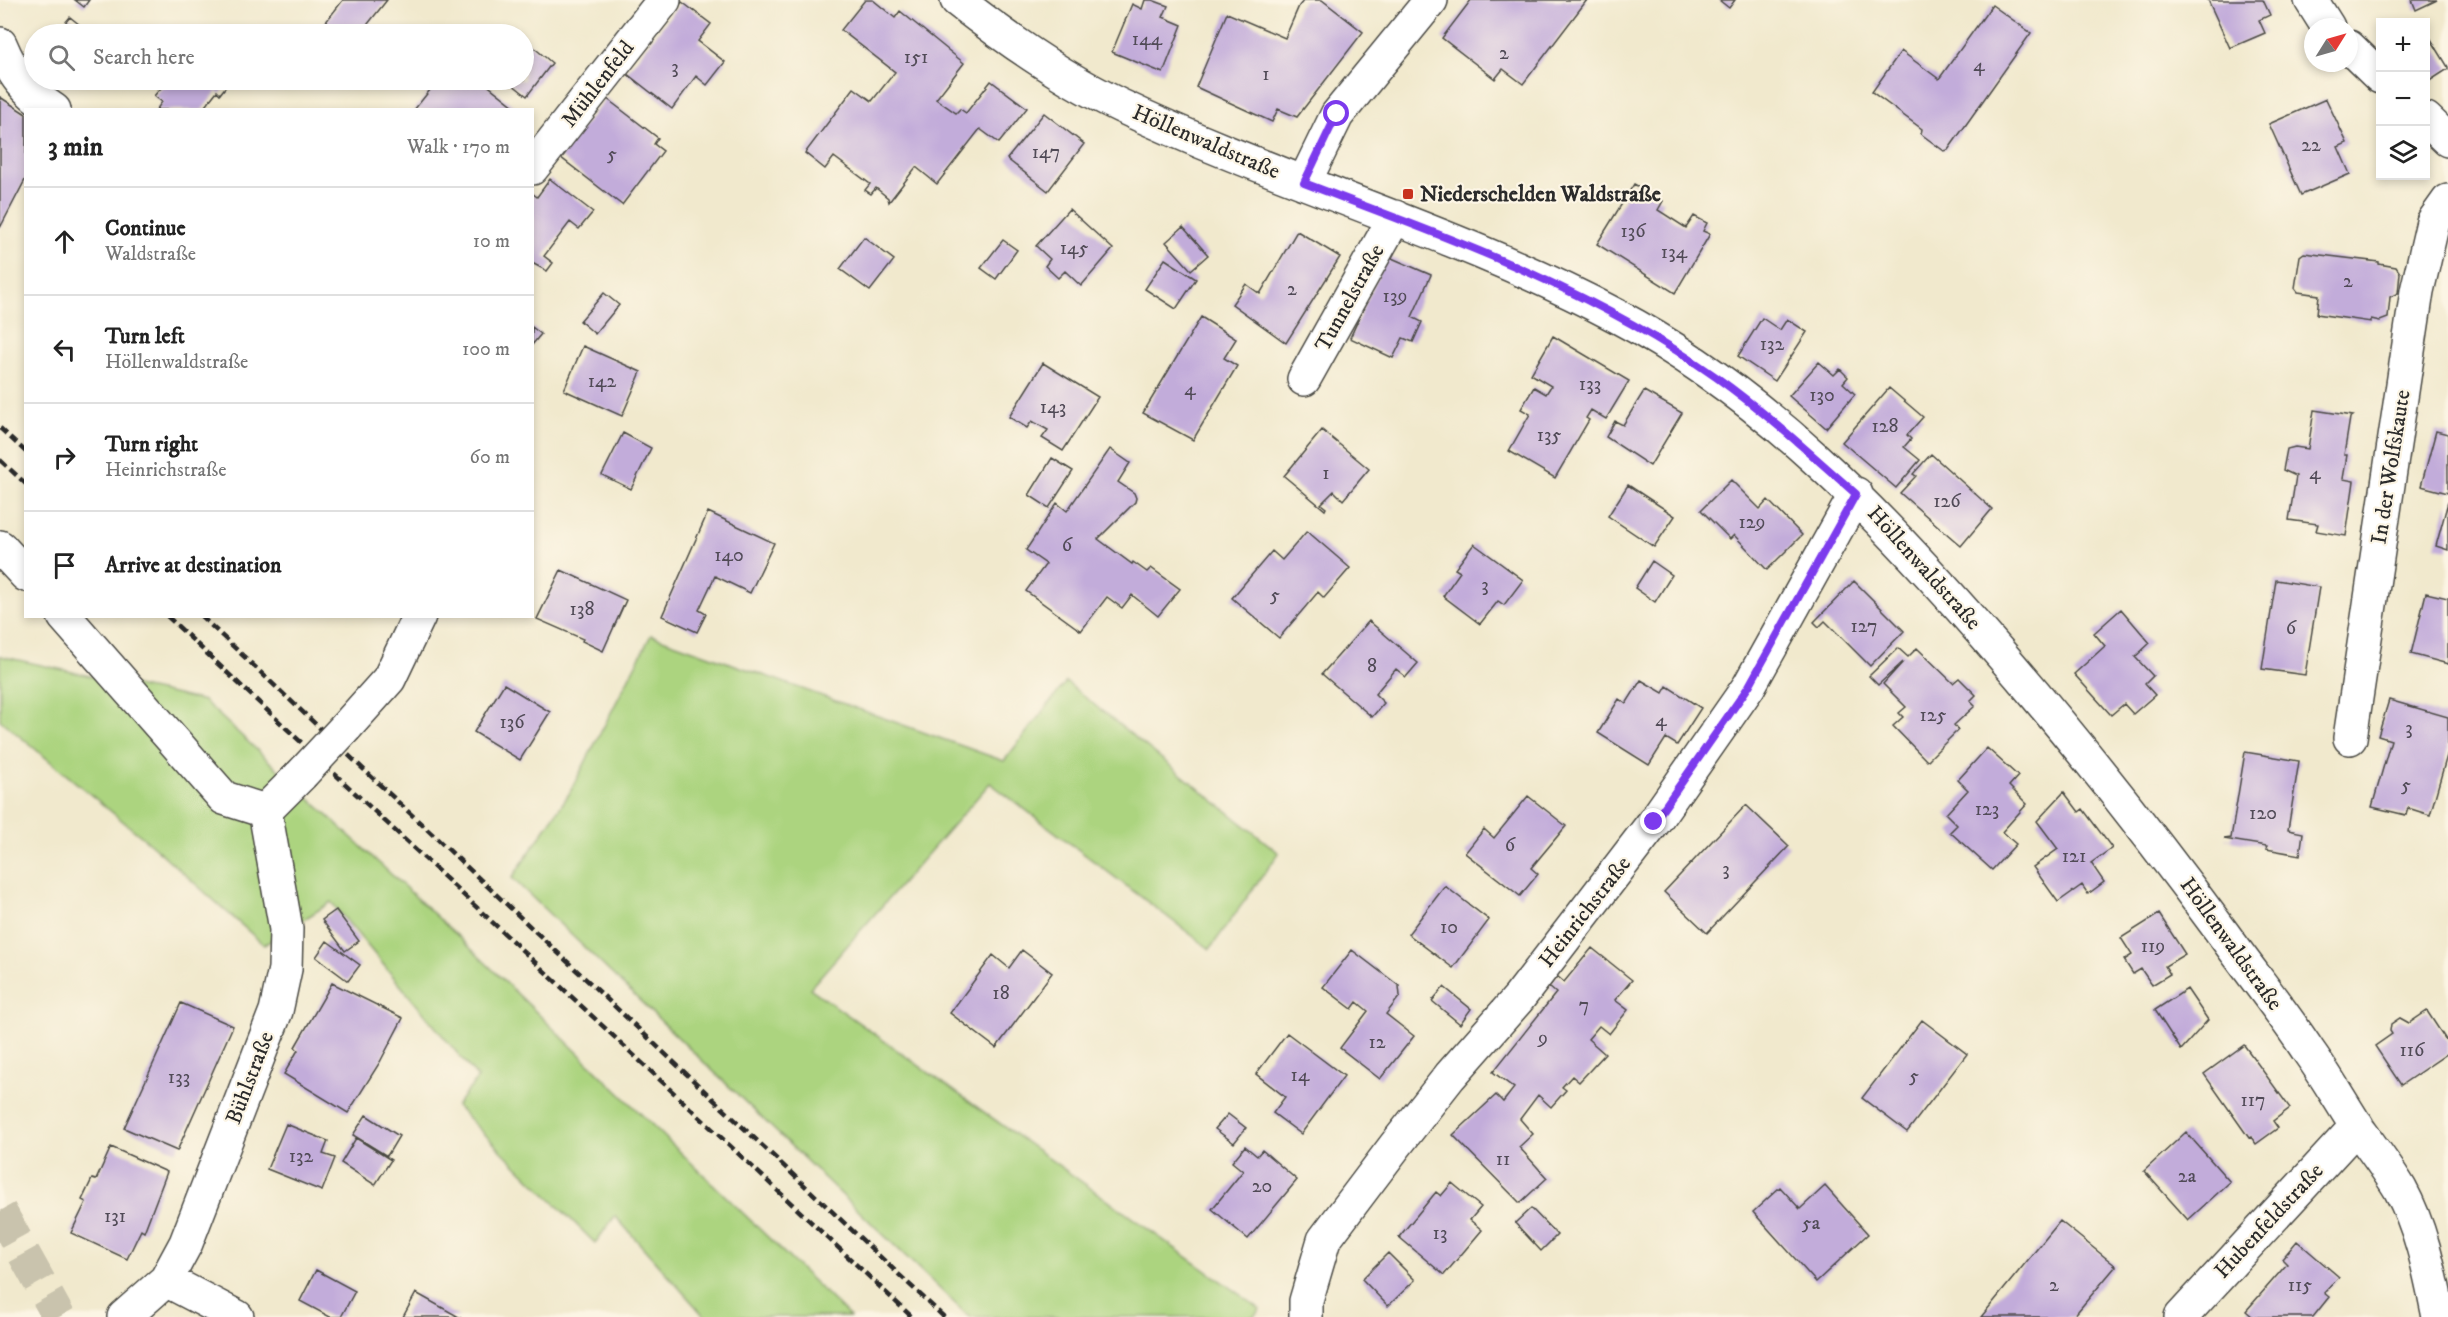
<!DOCTYPE html>
<html lang="en">
<head>
<meta charset="utf-8">
<style>
  body { margin:0; font-family:"IM FELL DW Pica",serif; background:#f2f2f2; color:#222 }
  .controls { position:absolute; right:18px; top:18px; display:grid; overflow:hidden; border-radius:0px; box-shadow:0 3px 9px #0003 }
  .controls button { width:54px; height:54px; display:grid; place-items:center; padding:0; border:0; border-bottom:2px solid #e0e0e0; background:#fff; color:#222; font:30px sans-serif }
  .compass { position:absolute; left:2304px; top:18px; width:54px; height:54px; border-radius:50%; background:#fff; box-shadow:0 3px 9px #0003; rotate:53deg }
  .stop { position:absolute; width:18px; height:18px; margin:-14px; border:4px solid #7c3aed; border-radius:50%; background:#fff }
  .stop.end { background:#7c3aed; border-color:#fff; box-shadow:0 2px 6px #0008 }
  .list { margin:0; padding:0; list-style:none }
  h2 { display:flex; justify-content:space-between; align-items:center; height:78px; margin:0; padding:0 24px; font-size:26px }
  h2 small { font-size:20px; font-weight:400; color:#767676 }
  .list li { display:grid; grid-template-columns:39px 1fr auto; gap:18px; align-items:center; box-sizing:border-box; height:108px; padding:0 24px; border-top:2px solid #e0e0e0 }
  .list b { display:block; font-size:22px; white-space:nowrap }
  .list p { margin:0; font-size:20px; white-space:nowrap; color:#767676 }
  .list em { font-size:20px; font-style:normal; color:#767676 }
  .icon { flex:none; width:33px; height:33px; fill:none; stroke:currentColor; stroke-width:2; stroke-linecap:round; stroke-linejoin:round }
  .map { position:relative; flex:none; width:2448px; height:1317px; overflow:hidden }
  .search { position:absolute; background:#fff; box-shadow:0 3px 9px #0003; left:24px; top:24px; width:510px; height:66px; display:flex; align-items:center; gap:15px; box-sizing:border-box; padding:0 21px; border-radius:33px; color:#767676; font-size:22px }
  .panel { position:absolute; background:#fff; box-shadow:0 3px 9px #0003; left:24px; top:108px; width:510px; height:510px; border-radius:0px }
  .map>svg:first-child { display:block }
  .green { fill:#acd47f; stroke:#6c8055; stroke-width:1.5 }
  .building { fill:#c2acda }
  .lines { fill:none; stroke-linecap:round; stroke-linejoin:round }
  .highway-tunnel { stroke:#c9c3ad; stroke-width:33; stroke-dasharray:33 16; stroke-linecap:butt }
  .minor-casing { stroke:#494843; stroke-width:36 }
  .minor { stroke:#fff; stroke-width:33 }
  .rail { stroke:#2b2b2b; stroke-width:4.5; stroke-dasharray:9 4.5; stroke-linecap:butt }
  .minor-bridge-casing { stroke:#494843; stroke-width:36; stroke-linecap:butt }
  .minor-bridge { stroke:#fff; stroke-width:33 }
  .route { stroke:#7c3aed; stroke-width:8 }
  .poi-dot { fill:#c8321e; stroke:#fcf5e5; stroke-width:2 }
  .labels { text-anchor:middle; dominant-baseline:central; stroke-width:4.5; stroke-linejoin:round; paint-order:stroke }
  .number-label { font-size:20px; fill:#514b57 }
  .street-label { font-size:22px; fill:#2b2b2b; stroke:#fcf5e5 }
  .poi-label { font-size:22px; font-weight:bold; fill:#2b2b2b; stroke:#fcf5e5; text-anchor:start }
</style>
</head>
<body>
<div class="map">
<svg width="2448" height="1317" viewBox="0 0 2448 1317">
  <rect width="100%" height="100%" fill="#fcf5e5"/>
  <filter id="ink" filterUnits="userSpaceOnUse"><feTurbulence type="fractalNoise" baseFrequency=".0167" numOctaves="2"/><feDisplacementMap in="SourceGraphic" scale="12" xChannelSelector="R" yChannelSelector="G"/><feConvolveMatrix kernelMatrix="1 2 1 2 8 2 1 2 1" color-interpolation-filters="sRGB"/></filter>
  <filter id="wash" filterUnits="userSpaceOnUse"><feTurbulence type="fractalNoise" baseFrequency=".008" numOctaves="4" result="noise"/><feDisplacementMap in="SourceGraphic" scale="24" xChannelSelector="R" yChannelSelector="G"/><feGaussianBlur stdDeviation="1.35" result="paint"/><feColorMatrix in="noise" values="0 0 0 0 0 0 0 0 0 0 0 0 0 0 0 0 0 1.4 0 .05"/><feComposite in="paint" operator="in"/></filter>
  <g filter="url(#wash)">
    <rect width="100%" height="100%" fill="#f1e9cd"/>
    <path class="green" d="M651,635L1004,761L1066,682L1279,853L1210,949L990,783L810,988L1260,1309L1253,1317H969L512,878L569,794Z
      M0,656L204,701L461,939L850,1317H705L615,1216L595,1243L456,1106L478,1078L331,902L264,945L153,846L0,720Z"/>
    <g id="blocks">
      <path class="building" d="M75,0H89L84,7Z
        M343,0H387L360,34H339L325,23Z
        M865,0H873L895,18L900,11L964,63L936,99L956,113L960,109L966,113L991,81L1027,108L999,143L980,129L937,184L916,167L889,202L888,198L876,188L871,194L865,190L870,184L834,157L825,169L805,153L854,88L872,101L895,72L841,30Z
        M1145,0H1152L1168,6L1163,17L1182,25L1163,73L1112,52L1132,4L1142,9Z
        M1304,0H1322L1363,32L1297,117L1278,109L1272,122L1196,87L1227,13L1285,38L1299,6Z
        M1471,0H1587L1523,84L1503,69L1495,79L1442,38Z
        M1719,0H1735L1729,8Z
        M2208,0H2263L2270,15L2259,20L2265,33L2230,48Z
        M2412,0H2437L2416,10Z
        M682,2L711,24L698,41L725,62L707,85L696,76L672,109L626,73Z
        M1992,5L2031,33L1948,150L1944,151L1921,134L1922,129L1872,92L1901,51L1939,79Z
        M70,17L91,34H56Z
        M2426,31L2448,67V69L2428,82L2426,78Z
        M524,39L552,63L527,96L507,80H524Z
        M168,80H231L220,94L217,91L202,110H156L162,102L154,96Z
        M438,80H481L519,110H414Z
        M0,97L26,114V178L0,228Z
        M606,98L658,138L654,144L663,151L622,205L560,157Z
        M2326,99L2347,143L2338,147L2350,174L2301,195L2269,124Z
        M1044,113L1084,144L1048,191L1007,159Z
        M550,179L593,212L579,229L570,222L544,256L553,263L547,271L532,263V193L537,197Z
        M1634,184L1663,201L1658,210L1686,228L1694,216L1707,223L1703,231L1710,234L1675,293L1597,244Z
        M1069,209L1113,249L1081,286L1065,271L1058,278L1045,266L1050,259L1036,246Z
        M1183,227L1208,255L1191,270L1166,242Z
        M1297,231L1340,257L1286,343L1232,304L1246,284L1260,294Z
        M864,237L894,260L870,291L840,269Z
        M1003,240L1017,250L996,279L981,268Z
        M2304,253L2379,262V264L2396,267L2400,273L2398,293L2390,297L2388,318L2380,321L2371,319V322L2317,314L2319,295L2298,292L2295,288L2300,256Z
        M1387,256L1431,275L1412,317L1422,322L1413,342L1403,338L1393,358L1350,338Z
        M1165,259L1196,279L1176,309L1145,289Z
        M604,293L619,305L595,334L580,321Z
        M1201,317L1236,339L1224,358L1237,366L1193,440L1143,413Z
        M1762,318L1780,330L1787,319L1807,332L1775,381L1738,356Z
        M532,327L541,334L532,345Z
        M1553,336L1629,381L1606,419L1591,410L1586,418L1589,420L1555,478L1509,451L1530,414L1521,409L1534,387L1546,394L1551,386L1531,374Z
        M583,346L641,372L622,416L564,390Z
        M1819,362L1834,375L1840,369L1848,377L1843,383L1855,394L1826,428L1789,396Z
        M1043,363L1098,397L1063,451L1042,438L1048,430L1032,421L1027,428L1009,417Z
        M1889,388L1923,417L1907,435L1911,439L1904,447L1920,460L1896,488L1842,442Z
        M1644,391L1682,413L1650,466L1606,437L1615,421L1623,425Z
        M2314,410L2353,416L2350,418L2344,455H2347L2343,479L2354,481L2346,536L2316,531L2318,524L2289,520L2296,476L2283,470L2287,449L2295,447L2308,449Z
        M1322,430L1369,469L1343,500L1334,491L1321,504L1326,508L1325,510L1284,476Z
        M2436,431L2448,434V493L2421,486Z
        M623,433L651,448L631,489L602,475Z
        M1110,449L1130,463L1118,482L1134,493L1136,498L1135,502L1098,539L1132,564L1133,562L1147,572L1151,568L1180,589L1158,616L1132,595L1122,608L1107,597L1081,631L1026,591L1046,564L1026,550L1057,503L1067,511Z
        M1931,454L1992,509L1961,546L1900,493L1916,476L1913,474Z
        M1052,458L1073,471L1049,508L1029,495Z
        M1731,480L1760,509L1768,500L1802,535L1767,570L1734,535L1730,539L1701,510Z
        M1628,485L1675,516L1654,547L1608,516Z
        M2448,502V550L2436,546Z
        M708,512L774,543L750,593L715,576L699,610L706,614L697,632L662,616Z
        M1307,531L1350,568L1324,598L1318,592L1279,638L1232,598L1272,551L1282,560Z
        M1474,544L1523,580L1504,605L1498,601L1480,624L1443,596L1460,572L1455,569Z
        M1652,561L1672,575L1655,602L1635,588Z
        M561,570L626,600L603,651L582,641L583,639L537,619Z
        M2276,580L2319,587L2305,675L2262,669Z
        M1854,581L1904,631L1870,666L1825,621L1819,627L1814,622Z
        M2426,593L2448,598V664L2411,654Z
        M2121,609L2150,643L2135,657L2153,676L2145,684L2155,695L2133,714L2124,704L2111,715L2074,674L2105,646L2094,633Z
        M1369,621L1418,663L1406,677L1396,669L1375,694L1384,703L1372,717L1322,674Z
        M1898,648L1908,657L1917,648L1953,683L1959,678L1976,695L1970,701L1975,706L1954,725L1958,730L1927,761L1893,726L1903,717L1899,713L1906,707L1883,684L1903,662L1878,685L1869,676Z
        M1641,680L1663,693L1667,686L1701,708L1677,745L1666,738L1649,765L1598,733L1619,699L1626,704Z
        M504,684L550,712L520,760L474,732Z
        M2389,700L2448,717V752L2430,815L2408,808L2406,815L2372,807L2391,740L2378,736Z
        M1987,748L2018,776L2009,786L2027,804L2002,832L2016,844L1992,870L1950,832L1957,825L1946,814L1968,790L1958,780Z
        M2245,752L2299,761L2288,830L2303,833L2300,855L2266,849L2267,846L2224,839L2231,838Z
        M2064,792L2079,812L2083,809L2112,848L2091,863L2104,882L2088,894L2082,885L2058,902L2033,867L2058,849L2037,821Z
        M1528,796L1566,826L1531,868L1538,874L1520,896L1465,853L1484,829L1494,838Z
        M1746,805L1789,846L1707,933L1664,892Z
        M1445,886L1489,920L1453,968L1408,934Z
        M336,910L359,941L345,951L322,920Z
        M2159,914L2185,954L2165,966L2170,974L2152,985L2141,969L2133,974L2124,960L2132,955L2121,938Z
        M327,941L360,965L348,981L316,957Z
        M1592,948L1632,980L1615,1000L1628,1010L1609,1034L1599,1026L1588,1039L1605,1054L1579,1082L1572,1076L1562,1087L1566,1090L1551,1107L1538,1095L1520,1119L1533,1134L1519,1147L1547,1178L1520,1203L1453,1135L1496,1095L1503,1102L1514,1088L1493,1072L1556,993L1549,987L1557,976L1564,982Z
        M1022,950L1052,973L996,1048L950,1013L993,955L1009,968Z
        M1352,950L1399,986L1400,996L1386,1014L1414,1036L1380,1079L1340,1048L1368,1011L1357,1002L1352,1009L1323,987Z
        M332,983L403,1018L380,1062L348,1113L284,1074L298,1050L295,1047Z
        M1444,987L1471,1009L1460,1024L1432,1001Z
        M2187,989L2208,1020L2181,1050L2155,1010Z
        M181,1003L233,1026L177,1151L124,1128Z
        M2427,1011L2448,1043V1053L2401,1085L2375,1046L2392,1034L2390,1031L2391,1024L2400,1018L2409,1023Z
        M1922,1020L1967,1054L1907,1132L1862,1098Z
        M1287,1033L1344,1076L1301,1134L1273,1113L1285,1097L1256,1074Z
        M2244,1045L2290,1108L2273,1121L2278,1128L2256,1144L2251,1137L2249,1138L2204,1074Z
        M1228,1114L1246,1128L1234,1143L1215,1129Z
        M366,1115L399,1136L387,1156L353,1135Z
        M286,1124L328,1141L323,1154L335,1158L322,1191L267,1169Z
        M2186,1132L2230,1182L2188,1220L2144,1171Z
        M356,1138L391,1160L375,1185L341,1163Z
        M1245,1146L1257,1156L1262,1150L1297,1180L1248,1239L1212,1209L1243,1171L1232,1162Z
        M111,1147L167,1172L144,1232L141,1230L127,1259L71,1233L86,1202L82,1200L92,1179L96,1180Z
        M1452,1183L1481,1207L1470,1220L1482,1230L1444,1275L1399,1237L1436,1192L1441,1196Z
        M1825,1186L1868,1234L1816,1282L1753,1212L1780,1187L1800,1209Z
        M1531,1208L1557,1235L1541,1251L1515,1223Z
        M2060,1221L2116,1266L2073,1317H1981Z
        M2297,1241L2339,1277L2324,1293L2329,1297L2313,1317H2253L2246,1311L2287,1264L2282,1259Z
        M1388,1253L1415,1280L1388,1306L1362,1279Z
        M316,1270L355,1291L341,1317H330L300,1301Z
        M416,1293L459,1317H403Z"/>
    </g>
  </g>
  <g filter="url(#ink)">
    <use href="#blocks" fill-opacity="0" stroke="#494843" stroke-width="1.5"/>
    <g class="lines">
      <path class="highway-tunnel" d="M0,1211L59,1317"/>
      <defs>
        <path id="minor" d="M957,0C1008,40 1062,78 1121,106C1283,183 1457,231 1615,315C1762,392 1878,513 1986,637C2070,733 2149,833 2224,935C2252,974 2283,1012 2309,1052C2327,1077 2342,1104 2359,1130C2373,1149 2388,1169 2400,1189C2422,1229 2430,1273 2439,1317
          M2311,0L2328,27
          M0,44C13,75 25,91 54,110
          M2349,47L2380,77
          M2426,119L2448,140
          M532,168L664,0
          M1304,183L1337,115L1431,0
          M1304,379L1395,217
          M0,547L26,575
          M64,616L224,798L265,811
          M346,727L389,679L419,616
          M2350,738L2417,291L2433,222L2448,201
          M265,811L301,775
          M166,1280L237,1317
          M124,1317L166,1280L186,1243L276,1011L285,969L286,929L265,811
          M1306,1317V1301L1324,1240L1395,1146L1450,1076L1518,999L1654,822L1749,686L1856,494
          M2181,1317L2357,1126"/>
      </defs>
      <use href="#minor" class="minor-casing"/>
      <use href="#minor" class="minor"/>
      <path class="rail" d="M0,428L26,452
        M0,460L26,484
        M167,616L912,1317
        M201,616L944,1317"/>
      <defs>
        <path id="minor-bridge" d="M301,775L346,727"/>
      </defs>
      <use href="#minor-bridge" class="minor-bridge-casing"/>
      <use href="#minor-bridge" class="minor-bridge"/>
    </g>
  </g>
  <g class="lines" filter="url(#ink)">
    <path class="route" d="M1337,114L1304,183C1446,237 1591,288 1716,377C1765,412 1810,453 1856,494L1749,686L1654,822"/>
  </g>
  <rect class="poi-dot" x="1402" y="188" width="12" height="12" rx="3"/>
  <g class="labels">
    <g class="number-label">
      <text x="1147" y="39">144</text>
      <text x="1504" y="53">2</text>
      <text x="916" y="57">151</text>
      <text x="1979" y="65">4</text>
      <text x="675" y="67">3</text>
      <text x="1266" y="74">1</text>
      <text x="2311" y="145">22</text>
      <text x="1046" y="152">147</text>
      <text x="612" y="154">5</text>
      <text x="1633" y="231">136</text>
      <text x="1074" y="248">145</text>
      <text x="1674" y="252">134</text>
      <text x="2348" y="281">2</text>
      <text x="1292" y="289">2</text>
      <text x="1395" y="296">139</text>
      <text x="1772" y="344">132</text>
      <text x="602" y="381">142</text>
      <text x="1590" y="384">133</text>
      <text x="1190" y="389">4</text>
      <text x="1822" y="395">130</text>
      <text x="1053" y="407">143</text>
      <text x="1885" y="426">128</text>
      <text x="1549" y="435">135</text>
      <text x="1326" y="473">1</text>
      <text x="2315" y="473">4</text>
      <text x="1947" y="501">126</text>
      <text x="1752" y="522">129</text>
      <text x="1067" y="545">6</text>
      <text x="729" y="555">140</text>
      <text x="1485" y="585">3</text>
      <text x="1275" y="595">5</text>
      <text x="582" y="609">138</text>
      <text x="1864" y="626">127</text>
      <text x="2291" y="628">6</text>
      <text x="1372" y="666">8</text>
      <text x="1933" y="715">125</text>
      <text x="1661" y="720">4</text>
      <text x="512" y="722">136</text>
      <text x="2409" y="728">3</text>
      <text x="2406" y="785">5</text>
      <text x="1987" y="809">123</text>
      <text x="2263" y="813">120</text>
      <text x="1510" y="845">6</text>
      <text x="2074" y="856">121</text>
      <text x="1726" y="869">3</text>
      <text x="1449" y="927">10</text>
      <text x="2153" y="946">119</text>
      <text x="1001" y="993">18</text>
      <text x="1584" y="1005">7</text>
      <text x="1543" y="1038">9</text>
      <text x="1377" y="1042">12</text>
      <text x="2412" y="1050">116</text>
      <text x="1300" y="1075">14</text>
      <text x="1914" y="1076">5</text>
      <text x="179" y="1077">133</text>
      <text x="2253" y="1100">117</text>
      <text x="301" y="1156">132</text>
      <text x="1503" y="1159">11</text>
      <text x="2187" y="1176">2a</text>
      <text x="1262" y="1186">20</text>
      <text x="115" y="1216">131</text>
      <text x="1811" y="1223">5a</text>
      <text x="1440" y="1233">13</text>
      <text x="2054" y="1285">2</text>
      <text x="2300" y="1285">115</text>
    </g>
    <g class="street-label">
      <text transform="translate(598 84) rotate(-52)">Mühlenfeld</text>
      <text transform="translate(1206 142) rotate(23)">Höllenwaldstraße</text>
      <text transform="translate(1350 298) rotate(-61)">Tunnelstraße</text>
      <text transform="translate(2391 467) rotate(-81)">In der Wolfskaute</text>
      <text transform="translate(1924 568) rotate(48)">Höllenwaldstraße</text>
      <text transform="translate(1585 912) rotate(-52)">Heinrichstraße</text>
      <text transform="translate(2231 944) rotate(54)">Höllenwaldstraße</text>
      <text transform="translate(250 1078) rotate(-69)">Bühlstraße</text>
      <text transform="translate(2269 1221) rotate(-47)">Hubenfeldstraße</text>
    </g>
    <g class="poi-label">
      <text x="1420" y="194">Niederschelden Waldstraße</text>
    </g>
  </g>
</svg>
<div class="controls">
<button>+</button>
<button>−</button>
<button><svg class="icon" aria-label="layers" viewBox="0 0 24 24"><path d="M12 4l9 5-9 5-9-5zM3 14l9 5 9-5"/></svg></button>
</div>
<svg class="compass" viewBox="-18 -18 36 36"><path d="M0-13l5 13h-10z" fill="#e53935"/><path d="M0 13l5-13h-10z" fill="#767676"/></svg>
<div class="stop" style="left:1337px;top:114px"></div>
<div class="stop end" style="left:1654px;top:822px"></div>
<div class="search"><svg class="icon" aria-label="search" viewBox="0 0 24 24"><circle cx="10" cy="10" r="6"/><path d="M15 15l6 6"/></svg>Search here</div>
<section class="panel">
<h2>3 min<small>Walk · 170 m</small></h2>
<ul class="list">
<li><svg class="icon" aria-label="ahead" viewBox="0 0 24 24"><path d="M12 20V5M6 11l6-6 6 6"/></svg><div><b>Continue</b><p>Waldstraße</p></div><em>10 m</em></li>
<li><svg class="icon" aria-label="left" viewBox="0 0 24 24"><path d="M17 20v-9H6M10 6l-5 5 5 5"/></svg><div><b>Turn left</b><p>Höllenwaldstraße</p></div><em>100 m</em></li>
<li><svg class="icon" aria-label="right" viewBox="0 0 24 24"><path d="M7 20v-9h11M14 6l5 5-5 5"/></svg><div><b>Turn right</b><p>Heinrichstraße</p></div><em>60 m</em></li>
<li><svg class="icon" aria-label="arrive" viewBox="0 0 24 24"><path d="M6 21V4h12l-3 4 3 4H6"/></svg><div><b>Arrive at destination</b></div></li>
</ul>
</section>
</div>
</body>
</html>
